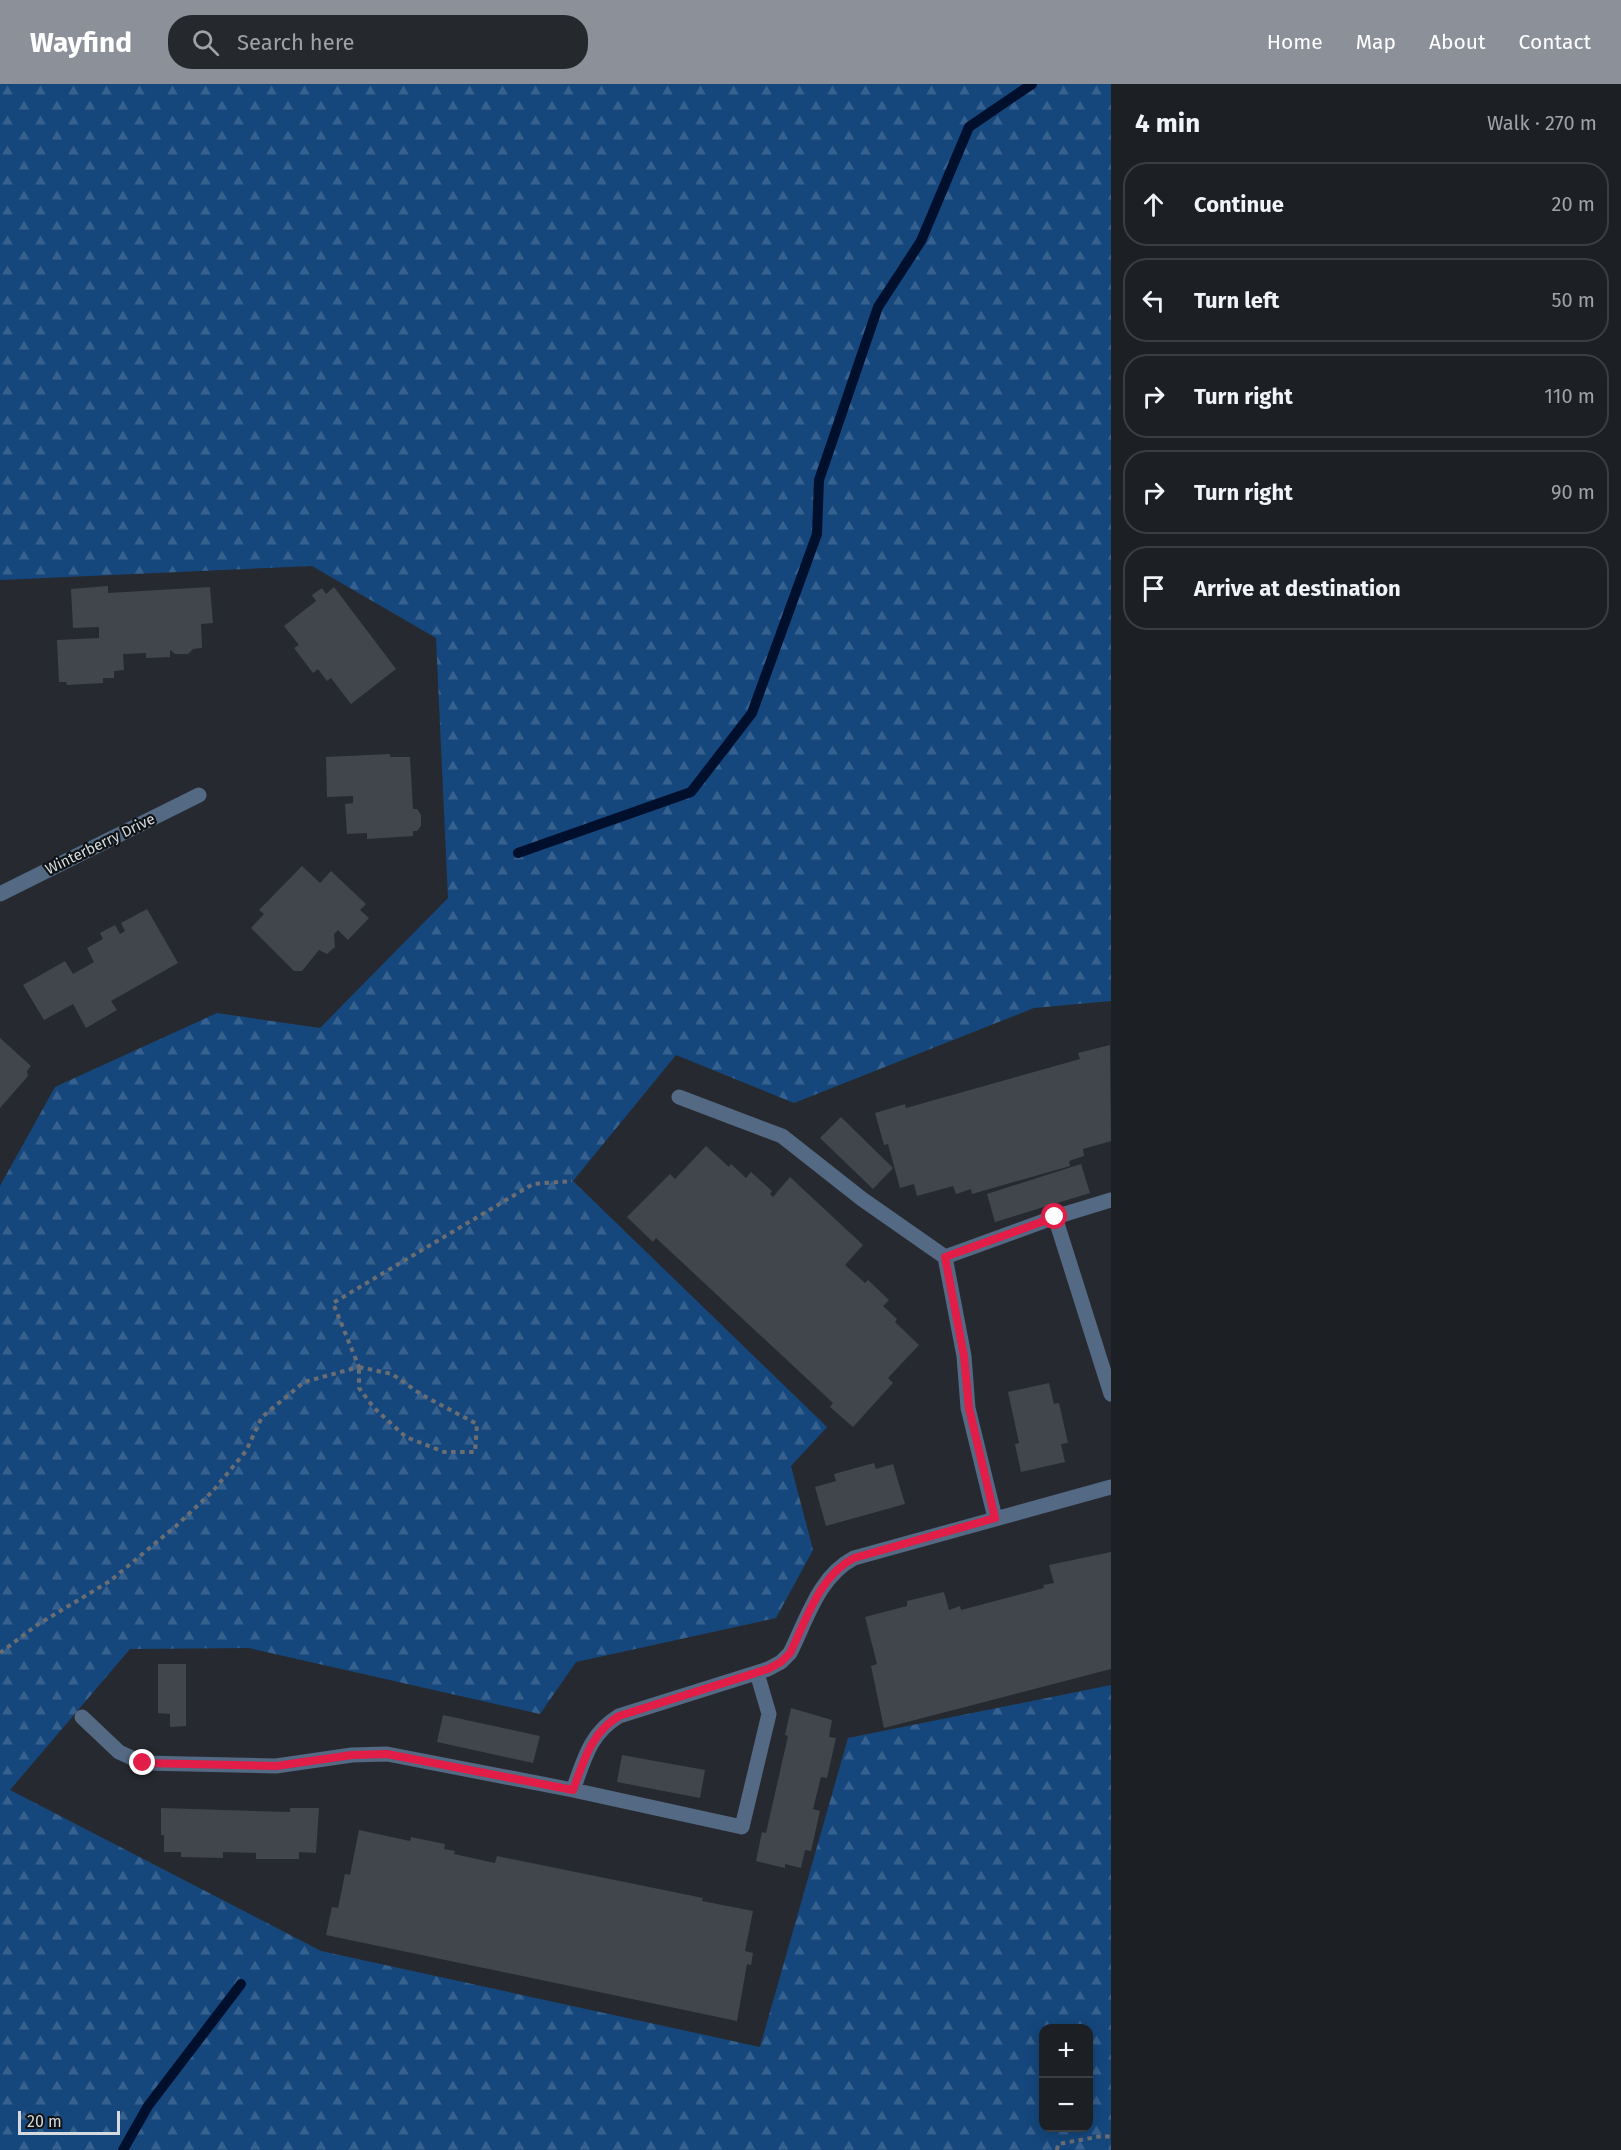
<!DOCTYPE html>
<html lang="en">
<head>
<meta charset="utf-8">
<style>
  body { margin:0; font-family:"Fira Sans",sans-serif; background:#25282c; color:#f1f3f6 }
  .controls { position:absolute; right:18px; bottom:18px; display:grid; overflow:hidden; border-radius:12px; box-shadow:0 3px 15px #0003 }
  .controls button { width:54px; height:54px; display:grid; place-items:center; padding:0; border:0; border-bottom:2px solid #3a3e41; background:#1c2024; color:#f1f3f6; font:30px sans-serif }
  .scale { position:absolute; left:18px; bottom:15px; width:102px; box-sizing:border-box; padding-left:6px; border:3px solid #d6d9dd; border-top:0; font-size:16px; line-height:21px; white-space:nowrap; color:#d6d9dd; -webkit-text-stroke:4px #101315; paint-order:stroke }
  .stop { position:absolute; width:18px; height:18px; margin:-14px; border:4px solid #e11d48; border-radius:50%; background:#fff }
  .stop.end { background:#e11d48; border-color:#fff; box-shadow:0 2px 6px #0008 }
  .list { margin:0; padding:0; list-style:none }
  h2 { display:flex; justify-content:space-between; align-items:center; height:78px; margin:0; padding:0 24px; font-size:26px }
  h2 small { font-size:20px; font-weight:400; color:#a0a3a6 }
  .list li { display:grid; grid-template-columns:39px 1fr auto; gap:18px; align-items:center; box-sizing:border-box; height:84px; margin:0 12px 12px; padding:0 12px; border:2px solid #3a3e41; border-radius:24px }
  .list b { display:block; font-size:22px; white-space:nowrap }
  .list em { font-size:20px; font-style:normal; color:#a0a3a6 }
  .icon { flex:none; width:33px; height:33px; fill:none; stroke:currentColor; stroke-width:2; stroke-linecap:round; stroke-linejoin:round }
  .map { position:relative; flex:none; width:1111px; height:2066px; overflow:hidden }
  header { display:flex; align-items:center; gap:36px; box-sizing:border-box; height:84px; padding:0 30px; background:#8c9099; color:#fff }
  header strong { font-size:28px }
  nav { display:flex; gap:33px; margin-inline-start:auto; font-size:21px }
  .search { width:420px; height:54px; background:#25282c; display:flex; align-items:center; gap:15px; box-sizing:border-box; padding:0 21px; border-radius:24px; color:#a0a3a6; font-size:22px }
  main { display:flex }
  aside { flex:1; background:#1c2024 }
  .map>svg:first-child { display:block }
  .forest { fill:url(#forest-firs); fill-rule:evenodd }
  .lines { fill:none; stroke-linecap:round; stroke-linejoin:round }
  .stream { stroke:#000f2b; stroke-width:10 }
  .building { fill:#41464c }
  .path { stroke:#6a6d72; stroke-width:4; stroke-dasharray:4.5 4.5; stroke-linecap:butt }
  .minor { stroke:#546983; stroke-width:15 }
  .route { stroke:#e11d48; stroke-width:8 }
  .labels { text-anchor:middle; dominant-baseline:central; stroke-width:4.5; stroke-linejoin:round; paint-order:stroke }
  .street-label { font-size:15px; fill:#d6d9dd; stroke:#101315 }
</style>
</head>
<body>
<header>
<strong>Wayfind</strong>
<div class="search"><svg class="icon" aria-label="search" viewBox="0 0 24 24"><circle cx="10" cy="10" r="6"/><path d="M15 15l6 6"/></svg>Search here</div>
<nav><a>Home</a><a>Map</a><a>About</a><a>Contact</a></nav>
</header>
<main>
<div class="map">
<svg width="1111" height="2066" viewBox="0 0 1111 2066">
  <defs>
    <pattern id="forest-firs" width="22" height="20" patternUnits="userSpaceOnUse" patternTransform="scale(1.5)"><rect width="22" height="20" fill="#15477d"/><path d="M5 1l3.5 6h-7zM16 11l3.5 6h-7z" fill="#36618f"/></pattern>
  </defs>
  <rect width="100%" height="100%" fill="#262a30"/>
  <path class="forest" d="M0,0H1111V917L1034,924L794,1019L676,971L573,1097L827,1343L791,1382L813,1466L776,1534L576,1578L540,1630L249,1564L130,1565L10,1706L321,1867L760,1963L848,1654L1111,1601V2066H0V1102L55,1003L217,929L320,944L448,814L436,554L312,482L0,496ZM1044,1944H1088V2044H1044Z"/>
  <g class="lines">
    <path class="stream" d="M518,769L691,708L752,629L817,450L819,396L878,223L921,157L969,43L1032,0
      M123,2066L148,2022L241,1900"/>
  </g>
  <path class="building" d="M108,502V509L210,503L213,539L201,540L202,564L193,565L188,570H175L170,566V573L146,574V569L123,570L124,586L114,587V594H103V599L67,601L66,598H59L57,556L99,554V543L73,544L71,505Z
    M334,503L396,585L351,620L331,594L327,597L318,585L313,589L294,564L299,561L284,542L316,517L312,511L322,504L326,510Z
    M390,670V673H410L413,725H417L421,731V742L417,747H413V752L367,755V749L347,750L345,720L353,719V712L327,713L326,673Z
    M302,782L320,799L331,787L366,820L360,826L369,834L348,856L338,846L334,850L335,863L327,870L319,866L302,887H294L251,844L264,830L259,826Z
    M147,825L178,879L111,917L117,926L86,944L73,920L44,936L23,901L65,877L73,890L94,878L87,864L103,855L100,849L115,841L120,850L125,847L121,839Z
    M0,954L31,982L27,987L28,992L0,1024Z
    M1110,961L1111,1057L1083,1065L1084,1072L1069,1077L1070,1082L972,1110L971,1105L956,1110L953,1102L917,1112L914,1100L900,1104L888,1060L884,1061L875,1029L905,1020L906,1024L1080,975L1078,969Z
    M841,1033L893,1084L873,1105L820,1054Z
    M706,1062L729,1083L731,1080L746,1094L751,1088L772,1107L770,1110L773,1113L790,1093L863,1161L845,1181L865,1199L868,1196L889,1216L883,1222L897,1235L895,1238L919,1261L888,1294L893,1299L853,1343L830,1323L833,1319L656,1154L653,1158L627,1133L670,1090L675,1095Z
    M1081,1080L1090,1109L995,1138L987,1110Z
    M1049,1299L1054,1320L1059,1319L1068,1359L1061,1360L1065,1378L1021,1388L1015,1360L1019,1359L1008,1308Z
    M874,1379L876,1385L893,1380L905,1420L826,1442L815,1403L836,1397L834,1390Z
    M1111,1468V1585L884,1644L871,1582L877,1580L865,1533L907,1522V1517L944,1508L949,1526L960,1522L961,1526L1044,1504L1043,1501L1054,1499L1049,1481Z
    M158,1580H186V1642L170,1643V1630L158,1629Z
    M791,1624L832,1636L829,1653L836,1654L827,1694L821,1693L813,1725L820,1727L811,1767L805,1766L801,1784L785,1780V1784L756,1777L762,1748L766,1749L788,1652L785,1651Z
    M443,1631L540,1652L533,1679L437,1658Z
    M622,1671L705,1686L700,1714L617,1698Z
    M161,1724L290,1728V1724H319L316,1769L299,1768V1775H256V1769L223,1768V1774L181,1773V1768H164V1751H161Z
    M359,1746L410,1757L411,1753L445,1760L444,1765L455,1767L454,1770L495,1779L497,1772L703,1814L702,1817L753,1827L745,1867L753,1869L751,1881L747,1880L737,1937L326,1851L332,1823L338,1824L345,1790L350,1791Z"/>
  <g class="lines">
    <path class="path" d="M359,1283L392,1290L422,1311L477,1340L475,1368H444L406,1353L374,1324L359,1304Z
      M0,1569L37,1541L110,1497L176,1442L212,1408L246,1367L262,1333L304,1298L359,1283L333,1219L533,1100L572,1097
      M1057,2066L1058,2060L1102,2052L1111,2053"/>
    <path class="minor" d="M0,810L199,711
      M679,1013L782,1052L862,1115L945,1173
      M1055,1133L1111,1310
      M995,1434L968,1324L964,1272L945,1173L1055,1133L1111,1116
      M82,1633L119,1668L143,1679L276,1682L352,1671L387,1670L573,1706C584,1676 590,1649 619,1632L768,1585L781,1578L790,1569C807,1535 819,1492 854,1474L1111,1403
      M573,1706L742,1743L769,1630L757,1589"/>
  </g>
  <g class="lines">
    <path class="route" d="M143,1679L276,1682L352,1671L387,1670L573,1706C584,1676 591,1649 619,1632L768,1585L781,1578L790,1569C807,1535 819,1492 854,1474L995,1434L969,1324L964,1272L945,1173L1055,1133"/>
  </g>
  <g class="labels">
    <g class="street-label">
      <text transform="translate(100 760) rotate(-26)">Winterberry Drive</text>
    </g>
  </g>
</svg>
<div class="controls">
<button>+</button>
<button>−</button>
</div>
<div class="scale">20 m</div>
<div class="stop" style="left:1055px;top:1133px"></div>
<div class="stop end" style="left:143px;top:1679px"></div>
</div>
<aside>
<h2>4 min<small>Walk · 270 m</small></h2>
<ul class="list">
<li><svg class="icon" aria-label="ahead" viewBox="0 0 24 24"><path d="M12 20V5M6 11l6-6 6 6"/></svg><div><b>Continue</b></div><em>20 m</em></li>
<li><svg class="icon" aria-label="left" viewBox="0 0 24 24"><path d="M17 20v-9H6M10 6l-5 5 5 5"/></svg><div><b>Turn left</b></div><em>50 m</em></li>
<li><svg class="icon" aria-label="right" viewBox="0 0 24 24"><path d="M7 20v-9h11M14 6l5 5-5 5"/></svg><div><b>Turn right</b></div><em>110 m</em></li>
<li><svg class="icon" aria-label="right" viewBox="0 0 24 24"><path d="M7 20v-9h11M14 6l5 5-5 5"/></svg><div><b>Turn right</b></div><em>90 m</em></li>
<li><svg class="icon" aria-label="arrive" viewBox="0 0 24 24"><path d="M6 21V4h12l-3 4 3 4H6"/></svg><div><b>Arrive at destination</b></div></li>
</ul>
</aside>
</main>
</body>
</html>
